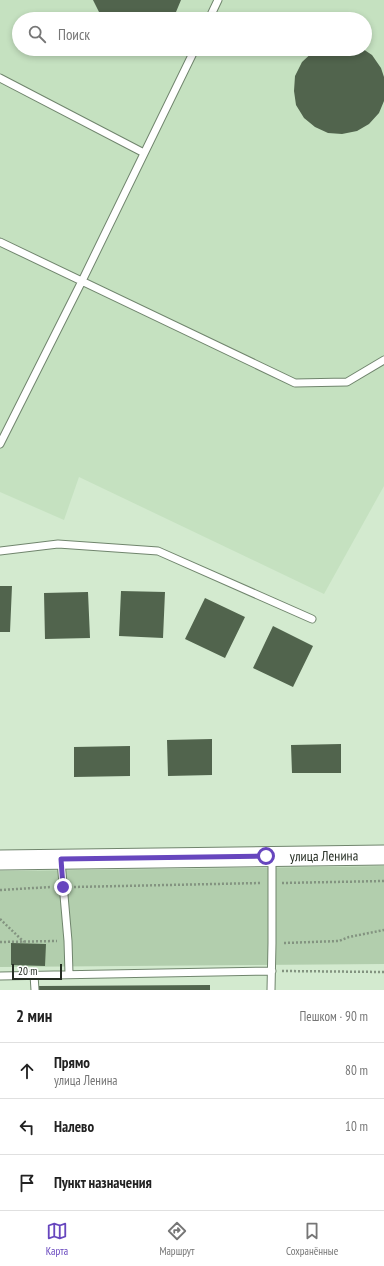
<!DOCTYPE html>
<html lang="ru">
<head>
<meta charset="utf-8">
<style>
  body { margin:0; font-family:"PT Sans Narrow",sans-serif; background:#f6f6f6; color:#222 }
  .scale { position:absolute; left:12px; bottom:10px; width:50px; box-sizing:border-box; padding-left:4px; border:2px solid #252d23; border-top:0; font-size:11px; line-height:14px; white-space:nowrap; color:#252d23; -webkit-text-stroke:3px #fff; paint-order:stroke }
  .stop { position:absolute; width:12px; height:12px; margin:-9px; border:3px solid #6746be; border-radius:50%; background:#fff }
  .stop.end { background:#6746be; border-color:#fff; box-shadow:0 1px 4px #0008 }
  .list { margin:0; padding:0; list-style:none }
  h2 { display:flex; justify-content:space-between; align-items:center; height:52px; margin:0; padding:0 16px; font-size:17px }
  h2 small { font-size:13px; font-weight:400; color:#767676 }
  .list li { display:grid; grid-template-columns:26px 1fr auto; gap:12px; align-items:center; box-sizing:border-box; height:56px; padding:0 16px; border-top:1px solid #e0e0e0 }
  .list b { display:block; font-size:15px; white-space:nowrap }
  .list p { margin:0; font-size:13px; white-space:nowrap; color:#767676 }
  .list em { font-size:13px; font-style:normal; color:#767676 }
  .icon { flex:none; width:22px; height:22px; fill:none; stroke:currentColor; stroke-width:2; stroke-linecap:round; stroke-linejoin:round }
  .map { position:relative; flex:none; width:384px; height:990px; overflow:hidden }
  .search { position:absolute; background:#fff; box-shadow:0 2px 6px #0003; left:12px; right:12px; top:12px; height:44px; display:flex; align-items:center; gap:10px; box-sizing:border-box; padding:0 14px; border-radius:22px; color:#767676; font-size:15px }
  .sheet { height:220px; background:#fff }
  nav { display:flex; justify-content:space-around; align-items:center; box-sizing:border-box; height:56px; border-top:1px solid #e0e0e0; background:#fff; font-size:11px; color:#767676 }
  nav a { display:grid; justify-items:center; gap:2px }
  nav .on { color:#6746be }
  .map>svg:first-child { display:block }
  .built { fill:#c5e1c0; fill-rule:evenodd }
  .green { fill:#b2cead }
  .building { fill:#51644d }
  .lines { fill:none; stroke-linecap:round; stroke-linejoin:round }
  .lane-casing { stroke:#70856d; stroke-width:9 }
  .secondary-casing { stroke:#70856d; stroke-width:21 }
  .path { stroke:#839380; stroke-width:2.5; stroke-dasharray:2 2; stroke-linecap:butt }
  .lane { stroke:#fff; stroke-width:7 }
  .secondary { stroke:#fff; stroke-width:19 }
  .route { stroke:#6746be; stroke-width:5 }
  .labels { text-anchor:middle; dominant-baseline:central; stroke-width:4; stroke-linejoin:round; paint-order:stroke }
  .street-label { font-size:14px; fill:#252d23; stroke:#fff }
</style>
</head>
<body>
<div class="map">
<svg width="384" height="990" viewBox="0 0 384 990">
  <rect width="100%" height="100%" fill="#d3eacf"/>
  <path class="built" d="M0,0H384V486L324,594L79,477L64,520L0,492ZM19,19H365V49H19Z"/>
  <path class="green" d="M384,866V964L0,967V871Z"/>
  <path class="building" d="M93,0H181L176,12L170,19H104L101,16Z
    M316,49H363L372,55L381,68L384,77V101L379,113L369,124L357,131L342,134L328,133L315,127L304,118L296,105L294,91L295,76L302,62Z
    M0,586H12L10,632H0Z
    M121,591L165,592L163,638L119,636Z
    M88,592L90,638L45,639L44,593Z
    M205,598L245,617L225,658L185,639Z
    M273,626L313,646L293,687L253,668Z
    M212,739V775L168,776L167,740Z
    M341,744V773H292L291,745Z
    M130,746V776L74,777V747Z
    M11,943L46,944L45,966L11,965Z
    M210,985V990H39V986Z"/>
  <g class="lines">
    <defs>
      <path id="lane" d="M209,19L218,0
        M0,78L144,153
        M0,242L295,383L347,382L384,360
        M0,444L82,281L195,49
        M0,551L58,544L158,551L312,619
        M61,861L68,941L69,974
        M34,975L35,990
        M0,976L272,971
        M271,990L272,943V858"/>
      <g id="secondary">
        <path id="s1" d="M0,860L384,855"/>
      </g>
    </defs>
    <use href="#lane" class="lane-casing"/>
    <use href="#secondary" class="secondary-casing"/>
    <path class="path" d="M282,883L384,881
      M74,887L261,883
      M0,890L51,887
      M0,919L24,942
      M0,942L57,941
      M284,943L339,941L349,937L384,930
      M282,971L384,972"/>
    <use href="#lane" class="lane"/>
    <use href="#secondary" class="secondary"/>
  </g>
  <g class="lines">
    <path class="route" d="M63,887L61,859L266,856"/>
  </g>
  <g class="labels">
    <g class="street-label">
      <text stroke="none"><textPath href="#s1" startOffset="324">улица Ленина</textPath></text>
    </g>
  </g>
</svg>
<div class="scale">20 m</div>
<div class="stop" style="left:266px;top:856px"></div>
<div class="stop end" style="left:63px;top:887px"></div>
<div class="search"><svg class="icon" aria-label="search" viewBox="0 0 24 24"><circle cx="10" cy="10" r="6"/><path d="M15 15l6 6"/></svg>Поиск</div>
</div>
<section class="sheet">
<h2>2 мин<small>Пешком · 90 m</small></h2>
<ul class="list">
<li><svg class="icon" aria-label="ahead" viewBox="0 0 24 24"><path d="M12 20V5M6 11l6-6 6 6"/></svg><div><b>Прямо</b><p>улица Ленина</p></div><em>80 m</em></li>
<li><svg class="icon" aria-label="left" viewBox="0 0 24 24"><path d="M17 20v-9H6M10 6l-5 5 5 5"/></svg><div><b>Налево</b></div><em>10 m</em></li>
<li><svg class="icon" aria-label="arrive" viewBox="0 0 24 24"><path d="M6 21V4h12l-3 4 3 4H6"/></svg><div><b>Пункт назначения</b></div></li>
</ul>
</section>
<nav>
<a class="on"><svg class="icon" aria-label="map" viewBox="0 0 24 24"><path d="M3 6l6-2 6 2 6-2v14l-6 2-6-2-6 2zM9 4v14M15 6v14"/></svg>Карта</a>
<a><svg class="icon" aria-label="directions" viewBox="0 0 24 24"><path d="M12 3l9 9-9 9-9-9zM9 14v-3h6M13 9l2 2-2 2"/></svg>Маршрут</a>
<a><svg class="icon" aria-label="saved" viewBox="0 0 24 24"><path d="M7 4h10v16l-5-4-5 4z"/></svg>Сохранённые</a>
</nav>
</body>
</html>
